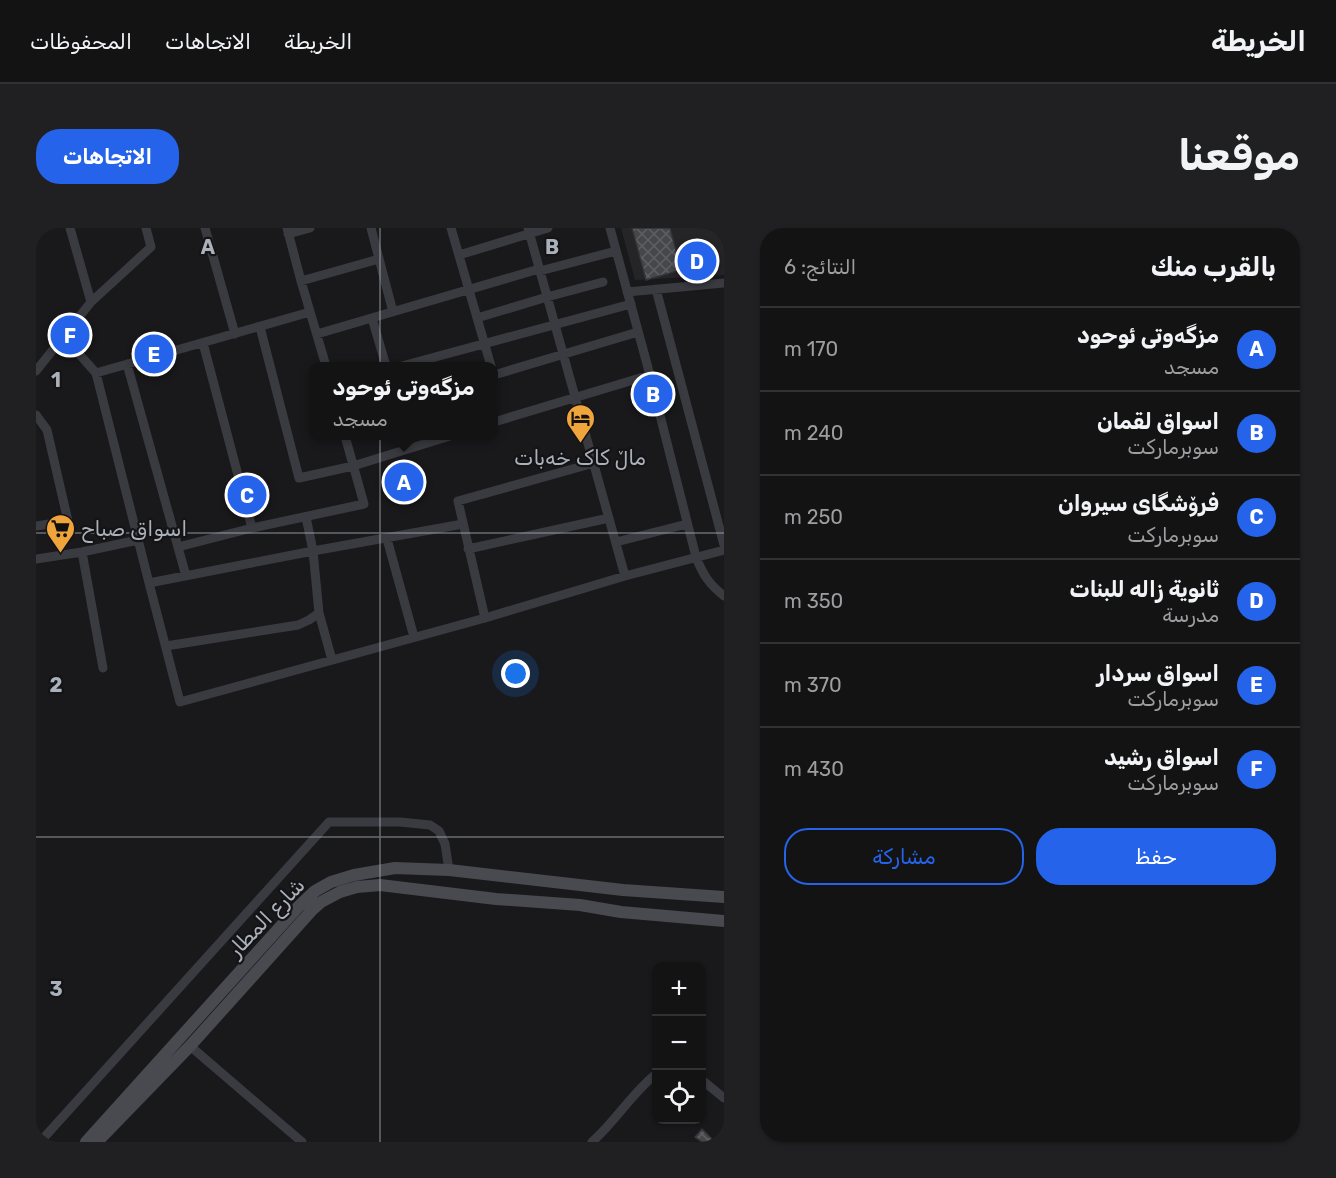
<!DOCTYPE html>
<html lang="ar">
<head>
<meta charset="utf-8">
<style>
  body { margin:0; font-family:Rubik,Vazirmatn,sans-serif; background:#202022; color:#f1f3f6; direction:rtl }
  .controls { position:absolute; right:18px; bottom:18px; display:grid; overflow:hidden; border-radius:12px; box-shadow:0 2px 4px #0004 }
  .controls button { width:54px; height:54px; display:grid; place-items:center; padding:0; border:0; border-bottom:2px solid #323234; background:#131314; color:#f1f3f6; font:30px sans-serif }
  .you { position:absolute; left:480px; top:446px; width:21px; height:21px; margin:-15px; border:4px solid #fff; border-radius:50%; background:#1a73e8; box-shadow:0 0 0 9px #1a73e833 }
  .badge { display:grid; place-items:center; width:39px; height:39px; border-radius:50%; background:#2563eb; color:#fff; font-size:20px; font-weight:700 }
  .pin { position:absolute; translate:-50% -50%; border:3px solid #fff; box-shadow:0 2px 6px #0006 }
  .popup { position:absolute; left:273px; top:134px; width:189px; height:78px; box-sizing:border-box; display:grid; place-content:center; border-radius:12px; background:#131314; filter:drop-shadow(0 2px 4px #0005); font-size:20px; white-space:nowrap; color:#9d9ea0 }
  .popup b { font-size:22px; color:#f1f3f6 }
  .popup::after { content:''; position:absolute; left:50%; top:100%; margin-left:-12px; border:12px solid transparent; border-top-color:#131314 }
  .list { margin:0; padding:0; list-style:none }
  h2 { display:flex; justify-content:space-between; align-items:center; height:78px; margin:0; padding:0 24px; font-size:26px }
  h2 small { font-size:20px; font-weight:400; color:#9d9ea0 }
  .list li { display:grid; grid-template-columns:39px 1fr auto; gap:18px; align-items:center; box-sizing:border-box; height:84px; padding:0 24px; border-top:2px solid #323234 }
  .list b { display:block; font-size:22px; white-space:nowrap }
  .list p { margin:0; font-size:20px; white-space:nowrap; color:#9d9ea0 }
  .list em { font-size:20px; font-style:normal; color:#9d9ea0 }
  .actions { display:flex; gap:12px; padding:18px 24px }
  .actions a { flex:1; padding:14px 0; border:2px solid #2563eb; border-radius:24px; text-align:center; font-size:21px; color:#2563eb }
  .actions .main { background:#2563eb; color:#fff }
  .icon { flex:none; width:33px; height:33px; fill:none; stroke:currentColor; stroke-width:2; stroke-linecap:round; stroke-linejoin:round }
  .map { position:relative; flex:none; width:688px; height:914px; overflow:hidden; direction:ltr; border-radius:24px }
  header { display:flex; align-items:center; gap:36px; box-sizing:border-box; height:84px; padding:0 30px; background:#131314; border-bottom:2px solid #323234 }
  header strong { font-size:28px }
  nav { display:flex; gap:33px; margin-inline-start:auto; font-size:21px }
  .intro { display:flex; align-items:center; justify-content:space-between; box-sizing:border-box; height:144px; padding:0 36px }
  h1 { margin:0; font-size:42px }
  .button { padding:15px 27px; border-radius:24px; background:#2563eb; color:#fff; font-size:21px; font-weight:700 }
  main { display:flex; gap:36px; padding:0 36px }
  aside { flex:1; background:#131314; border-radius:24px; box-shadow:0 2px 4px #0004 }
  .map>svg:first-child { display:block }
  .built { fill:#252528 }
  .building { fill:url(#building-cross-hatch); stroke:#333337; stroke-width:1.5 }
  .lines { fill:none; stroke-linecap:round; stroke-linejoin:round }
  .minor { stroke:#3a3b40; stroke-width:9 }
  .secondary { stroke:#484a50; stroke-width:12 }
  .grid { fill:none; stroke:#abb1ba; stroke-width:1.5; stroke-opacity:0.55 }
  .labels { text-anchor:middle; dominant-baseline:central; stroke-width:4.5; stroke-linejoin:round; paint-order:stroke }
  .poi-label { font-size:21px; fill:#abb1ba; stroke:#141416 }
  .street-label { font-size:21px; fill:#abb1ba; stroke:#141416 }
  .grid-label { font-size:20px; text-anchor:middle; font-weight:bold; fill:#abb1ba; stroke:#141416; stroke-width:4.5; stroke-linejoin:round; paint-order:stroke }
</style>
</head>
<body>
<header>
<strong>الخريطة</strong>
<nav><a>الخريطة</a><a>الاتجاهات</a><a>المحفوظات</a></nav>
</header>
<div class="intro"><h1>موقعنا</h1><a class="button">الاتجاهات</a></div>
<main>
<aside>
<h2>بالقرب منك<small>النتائج: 6</small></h2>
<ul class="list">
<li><span class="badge">A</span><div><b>مزگەوتی ئوحود</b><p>مسجد</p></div><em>170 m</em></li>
<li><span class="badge">B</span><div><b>اسواق لقمان</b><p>سوبرماركت</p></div><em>240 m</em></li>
<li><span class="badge">C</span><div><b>فرۆشگای سیروان</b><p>سوبرماركت</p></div><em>250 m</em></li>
<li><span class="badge">D</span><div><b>ثانوية زاله للبنات</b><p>مدرسة</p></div><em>350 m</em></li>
<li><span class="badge">E</span><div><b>اسواق سردار</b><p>سوبرماركت</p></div><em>370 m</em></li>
<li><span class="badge">F</span><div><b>اسواق رشيد</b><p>سوبرماركت</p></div><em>430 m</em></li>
</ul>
<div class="actions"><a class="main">حفظ</a><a>مشاركة</a></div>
</aside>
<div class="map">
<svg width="688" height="914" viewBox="0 0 688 914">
  <defs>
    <pattern id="building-cross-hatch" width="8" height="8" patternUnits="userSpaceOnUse" patternTransform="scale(1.5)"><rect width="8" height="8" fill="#45474b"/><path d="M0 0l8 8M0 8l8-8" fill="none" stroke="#5d5f63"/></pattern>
  </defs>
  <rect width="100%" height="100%" fill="#19191b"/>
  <path class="built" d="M585,0H596L600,14L606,12L610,51L645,42L634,0H688V47L599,52Z"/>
  <path class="building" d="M596,0H634L645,42L610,52Z
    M666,901L679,914H666L659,909Z"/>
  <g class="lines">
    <path class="minor" d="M34,0L55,74
      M169,0L199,106
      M251,0L265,53L290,138
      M335,0L357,84
      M415,0L455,138
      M492,0L589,348
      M574,0L611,136L660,329C667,347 673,356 688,368
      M252,6L274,0
      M423,27L512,0
      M504,43L580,23
      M265,53L343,31
      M620,61L688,317
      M591,64L688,55
      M336,90L350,138
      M441,90L511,69L567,54
      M224,99L263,250L317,238L414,208
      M281,106L503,41
      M27,108L60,145L113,355L144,474L449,390L589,348L688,322
      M167,115L216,300
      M91,136L150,348
      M366,138L595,76
      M0,143L55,74L115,19L110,0
      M60,145L274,84
      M458,147L602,104
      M0,187L11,202L32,293L0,298
      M458,194L614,147
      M351,311L378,409
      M580,314L651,296
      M142,319L216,300L328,276L309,208
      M432,321L573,290
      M46,324L67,440
      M0,331L46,324L102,312
      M113,355L277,323L427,296
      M283,385L296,432
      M449,390L422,273L558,235
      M130,418L262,397L273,392L283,385L277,323L270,289
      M154,818L266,914
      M666,852L688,870
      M4,914L293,594H364L394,597L403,603L409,616L413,642
      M556,914C579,894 596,865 620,846"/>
    <path class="secondary" d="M50,914L263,678L279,663L295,654L318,647L359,640L413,642L587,662L688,669
      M61,914L154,818L276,682L285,674L304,664L321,659L344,657L460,671L544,677L585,684L688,693"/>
  </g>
  <path class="grid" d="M344,0V914M0,305H688M0,609H688"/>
  <defs>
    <symbol id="hotel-pin" viewBox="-11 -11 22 30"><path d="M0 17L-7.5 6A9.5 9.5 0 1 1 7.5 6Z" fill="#f0a43c" stroke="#141416"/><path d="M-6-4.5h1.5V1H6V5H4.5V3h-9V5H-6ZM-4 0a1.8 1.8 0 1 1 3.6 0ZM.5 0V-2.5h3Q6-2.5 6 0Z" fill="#111"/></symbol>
    <symbol id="supermarket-pin" viewBox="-11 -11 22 30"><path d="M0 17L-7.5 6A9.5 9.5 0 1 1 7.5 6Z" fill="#f0a43c" stroke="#141416"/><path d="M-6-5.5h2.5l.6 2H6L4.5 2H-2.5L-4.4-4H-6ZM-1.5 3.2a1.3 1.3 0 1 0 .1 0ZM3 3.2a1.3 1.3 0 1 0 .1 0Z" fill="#111"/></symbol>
  </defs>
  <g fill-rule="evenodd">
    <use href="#hotel-pin" x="528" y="174" width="33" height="45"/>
    <use href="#supermarket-pin" x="8" y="284" width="33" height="45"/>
  </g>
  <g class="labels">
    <g class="poi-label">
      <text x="544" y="229">ماڵ کاک خەبات</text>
      <text x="45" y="300" text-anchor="start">اسواق صباح</text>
    </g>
    <g class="street-label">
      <text transform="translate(230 689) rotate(-46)">شارع المطار</text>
    </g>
  </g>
  <g class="grid-label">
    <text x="172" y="26">A</text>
    <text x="516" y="26">B</text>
    <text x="20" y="159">1</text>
    <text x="20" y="464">2</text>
    <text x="20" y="768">3</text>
  </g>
</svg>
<div class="controls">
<button>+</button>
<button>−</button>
<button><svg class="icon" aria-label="locate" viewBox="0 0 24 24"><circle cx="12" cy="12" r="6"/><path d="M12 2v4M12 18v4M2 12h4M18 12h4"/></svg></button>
</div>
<div class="you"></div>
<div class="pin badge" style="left:368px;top:254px">A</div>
<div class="popup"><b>مزگەوتی ئوحود</b>مسجد</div>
<div class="pin badge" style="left:617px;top:166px">B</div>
<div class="pin badge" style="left:211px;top:267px">C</div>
<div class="pin badge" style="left:661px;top:33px">D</div>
<div class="pin badge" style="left:118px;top:126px">E</div>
<div class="pin badge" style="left:34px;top:107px">F</div>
</div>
</main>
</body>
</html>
